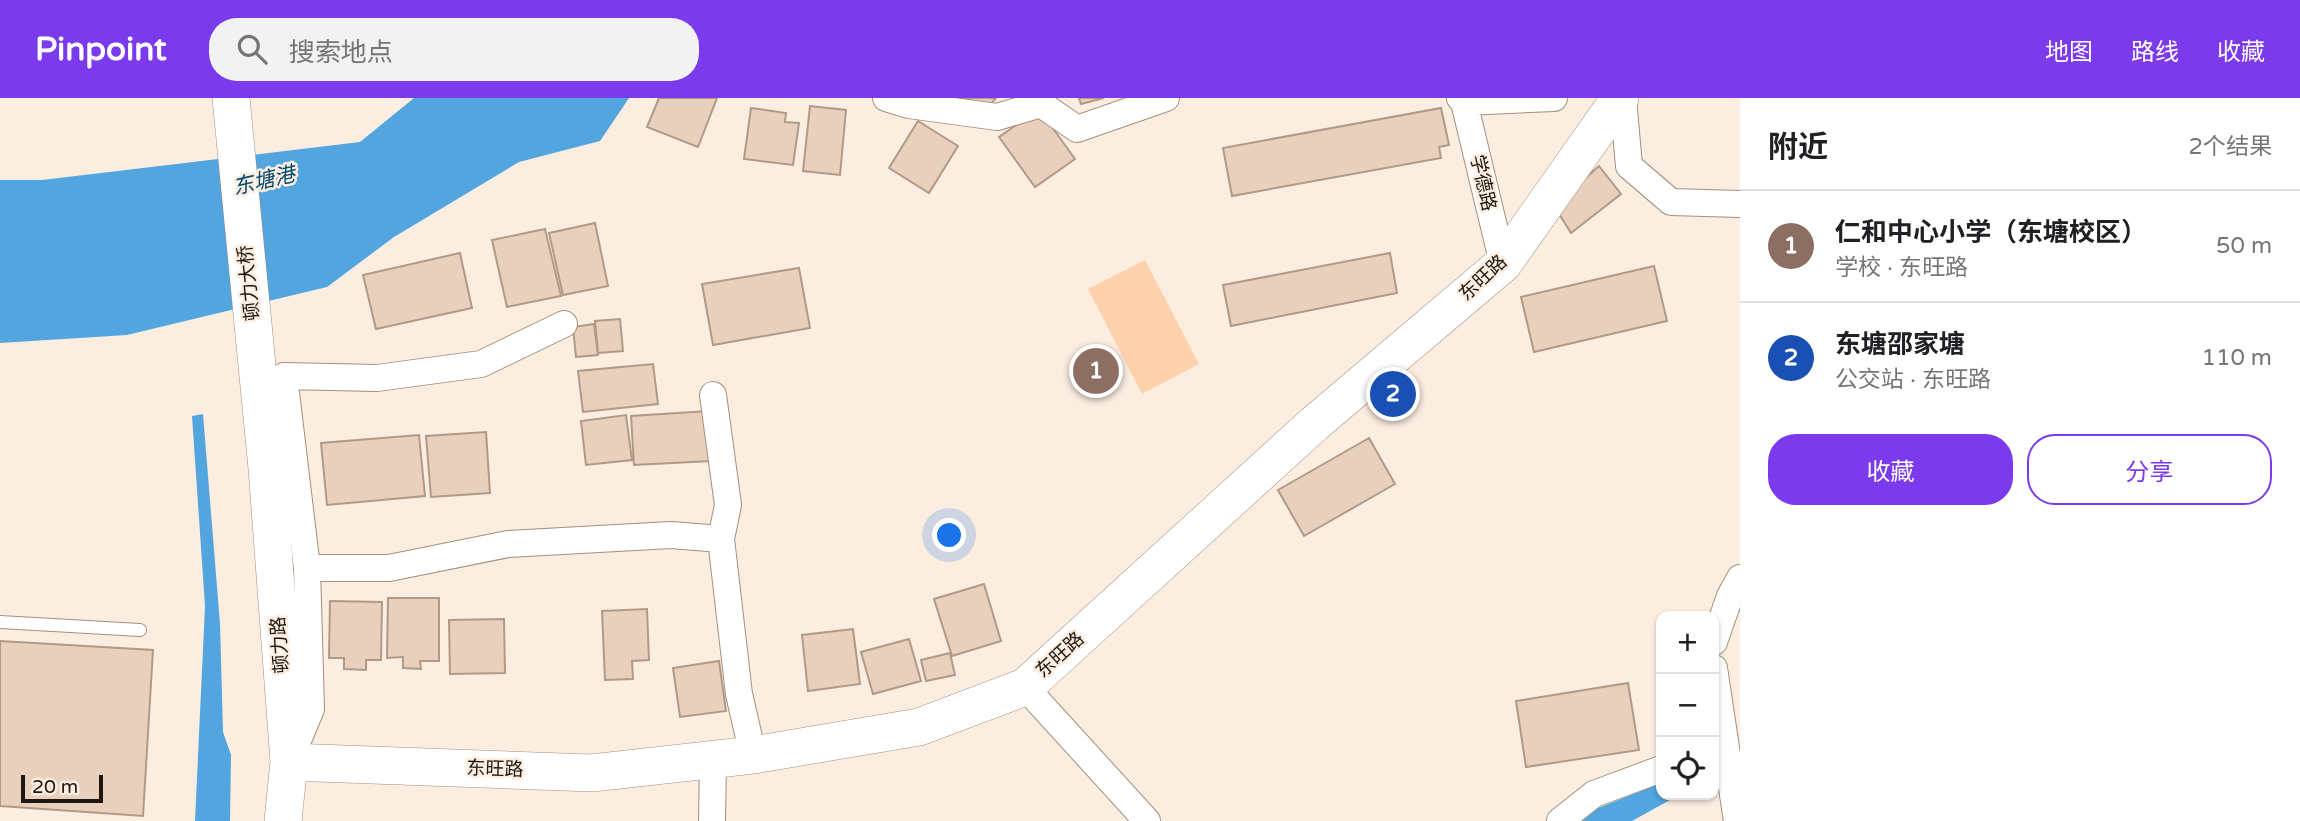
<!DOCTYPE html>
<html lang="zh">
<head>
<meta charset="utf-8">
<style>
  body { margin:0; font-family:"Varela Round","Noto Sans SC",sans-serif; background:#f2f2f2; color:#202124 }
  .controls { position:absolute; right:21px; bottom:21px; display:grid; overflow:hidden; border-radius:14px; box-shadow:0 2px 5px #0004 }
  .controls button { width:63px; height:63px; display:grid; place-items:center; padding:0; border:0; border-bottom:2px solid #e0e0e0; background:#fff; color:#202124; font:35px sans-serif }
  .scale { position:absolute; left:21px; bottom:18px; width:82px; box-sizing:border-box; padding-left:7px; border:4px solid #1e160f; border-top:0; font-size:19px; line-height:24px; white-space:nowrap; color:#1e160f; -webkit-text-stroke:5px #fcede1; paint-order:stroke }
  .you { position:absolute; left:950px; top:438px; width:24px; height:24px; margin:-18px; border:5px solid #fff; border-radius:50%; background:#1a73e8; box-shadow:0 0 0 10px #1a73e833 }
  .badge { display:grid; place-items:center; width:46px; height:46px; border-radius:50%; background:#7c3aed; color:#fff; font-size:23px; font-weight:700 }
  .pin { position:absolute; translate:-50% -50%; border:4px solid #fff; box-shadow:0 2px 7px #0006 }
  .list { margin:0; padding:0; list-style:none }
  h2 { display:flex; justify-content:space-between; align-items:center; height:91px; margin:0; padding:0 28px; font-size:30px }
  h2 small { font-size:23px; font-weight:400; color:#757577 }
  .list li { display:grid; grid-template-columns:46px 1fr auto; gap:21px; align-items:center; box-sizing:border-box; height:112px; padding:0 28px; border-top:2px solid #e0e0e0 }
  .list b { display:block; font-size:26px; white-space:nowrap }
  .list p { margin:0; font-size:23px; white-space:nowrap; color:#757577 }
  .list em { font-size:23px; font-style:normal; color:#757577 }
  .actions { display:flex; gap:14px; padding:21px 28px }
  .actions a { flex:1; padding:16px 0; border:2px solid #7c3aed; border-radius:28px; text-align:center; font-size:24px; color:#7c3aed }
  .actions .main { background:#7c3aed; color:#fff }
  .icon { flex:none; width:38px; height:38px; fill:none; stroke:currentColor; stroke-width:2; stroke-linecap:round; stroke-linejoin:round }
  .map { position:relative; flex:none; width:1740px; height:723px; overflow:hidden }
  header { display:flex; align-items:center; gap:42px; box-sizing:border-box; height:98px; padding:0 35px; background:#7c3aed; color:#fff }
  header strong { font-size:33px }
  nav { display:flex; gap:38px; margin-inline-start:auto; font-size:24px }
  .search { width:490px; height:63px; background:#f2f2f2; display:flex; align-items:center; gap:18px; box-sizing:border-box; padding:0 24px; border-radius:28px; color:#757577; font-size:26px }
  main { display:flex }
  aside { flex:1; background:#fff }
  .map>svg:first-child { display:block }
  .green { fill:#fcd1ac }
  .water { fill:#52a5de }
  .building { fill:#e8d0bc; stroke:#b09a87; stroke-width:2 }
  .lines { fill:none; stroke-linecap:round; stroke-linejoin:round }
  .lane-casing { stroke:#a48f7c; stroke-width:14 }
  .street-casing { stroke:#a48f7c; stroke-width:28 }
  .secondary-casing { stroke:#a48f7c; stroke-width:38 }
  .lane { stroke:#fff; stroke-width:12 }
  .street { stroke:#fff; stroke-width:26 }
  .secondary { stroke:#fff; stroke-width:37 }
  .labels { text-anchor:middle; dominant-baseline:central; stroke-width:5; stroke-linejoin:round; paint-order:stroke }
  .street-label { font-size:19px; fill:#1e160f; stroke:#fcede1 }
  .water-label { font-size:21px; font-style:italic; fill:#03486d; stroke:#fcede1 }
</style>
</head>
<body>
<header>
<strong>Pinpoint</strong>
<div class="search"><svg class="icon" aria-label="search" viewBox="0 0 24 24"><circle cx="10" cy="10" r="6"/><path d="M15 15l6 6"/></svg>搜索地点</div>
<nav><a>地图</a><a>路线</a><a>收藏</a></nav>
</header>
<main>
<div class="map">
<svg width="1740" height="723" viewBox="0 0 1740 723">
  <rect width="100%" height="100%" fill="#fcede1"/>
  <path class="green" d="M1145,162L1199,266L1142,296L1088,191Z"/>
  <path class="water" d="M414,0H629L600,43L519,64L394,139L327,189L127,237L0,245V82H42L360,44Z
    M203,316L220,526L223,634L231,657L230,723H195L205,508L192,318Z
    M1661,685V697H1679L1632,723H1579L1588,714Z"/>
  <path class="building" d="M659,0H717L698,49L647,29Z
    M961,0H996L989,8Z
    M1079,0H1104L1081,6Z
    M810,8L846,12L840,77L803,73Z
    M751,10L786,15L785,24L799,25L793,67L744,61Z
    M1441,10L1449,47L1439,49L1441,60L1232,98L1223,50Z
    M1039,11L1075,61L1035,89L999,39Z
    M918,23L958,48L929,95L889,70Z
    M1599,68L1621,96L1571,135L1554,108Z
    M595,125L608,188L563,197L549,135Z
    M545,131L561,198L507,209L492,142Z
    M460,155L472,210L376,231L363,177Z
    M1390,155L1397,195L1231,228L1223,187Z
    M1654,168L1667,223L1534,254L1521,199Z
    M799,170L810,230L713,247L702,186Z
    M620,221L623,253L598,255L595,223Z
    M594,226L598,257L576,259L573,229Z
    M653,266L658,306L583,314L578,273Z
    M708,313L711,363L634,367L631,318Z
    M626,317L632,362L586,367L581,323Z
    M486,334L490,395L431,399L426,338Z
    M419,337L425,398L327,407L321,345Z
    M1369,340L1395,386L1304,438L1278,392Z
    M984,486L1001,543L952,558L934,501Z
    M388,500H439V563H420L421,571L403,570V559L387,560Z
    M330,503L382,504L381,562H366V572L344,571V560H329Z
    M647,511L649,562L632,563L633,581L605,582L602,513Z
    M504,521L505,575L450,576L449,522Z
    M853,531L860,586L808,593L802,537Z
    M909,541L921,583L873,596L861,554Z
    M0,543L153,552L143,718L0,708Z
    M950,555L955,577L926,583L921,562Z
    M719,563L726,613L680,619L673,570Z
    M1628,585L1639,652L1526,669L1516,603Z"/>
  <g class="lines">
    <defs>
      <path id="lane" d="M0,524L140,532"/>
      <path id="street" d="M886,0L909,7L997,19L1041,6L1077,31L1166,0
        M1460,0L1464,4L1503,166
        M1623,0L1629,68L1671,104L1740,106
        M1464,4L1554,0
        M713,297L728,407L721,441L739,596L753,657
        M307,470H389L508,446L671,437L721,441
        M1714,544L1730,498L1740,480
        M1714,570L1737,723
        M1025,589L1147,723
        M291,659L311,611L307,470L284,278L377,280L481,266L564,226
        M712,723L713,663
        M1560,723L1594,696L1661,671"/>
      <path id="secondary" d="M231,0L267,370L289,664L283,723
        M289,664L592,675L753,657L919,629L1025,589L1314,326L1503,166L1620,0"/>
    </defs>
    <use href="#lane" class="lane-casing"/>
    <use href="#street" class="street-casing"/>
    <use href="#secondary" class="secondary-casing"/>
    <use href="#lane" class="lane"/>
    <use href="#street" class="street"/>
    <use href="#secondary" class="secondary"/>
  </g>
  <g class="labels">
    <g class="street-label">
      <text transform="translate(1483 85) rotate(77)">学德路</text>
      <text transform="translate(1483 180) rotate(-43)">东旺路</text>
      <text transform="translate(249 185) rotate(-96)">顿力大桥</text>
      <text transform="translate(280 547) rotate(-94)">顿力路</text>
      <text transform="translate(1060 557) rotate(-42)">东旺路</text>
      <text transform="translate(495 671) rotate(2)">东旺路</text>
    </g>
    <g class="water-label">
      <text transform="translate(264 83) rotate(-13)">东塘港</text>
    </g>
  </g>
</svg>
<div class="controls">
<button>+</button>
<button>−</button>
<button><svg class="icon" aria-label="locate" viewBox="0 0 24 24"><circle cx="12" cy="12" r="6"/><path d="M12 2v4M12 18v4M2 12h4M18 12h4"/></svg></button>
</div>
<div class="scale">20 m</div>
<div class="you"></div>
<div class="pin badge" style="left:1096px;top:273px;background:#8d6e63">1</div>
<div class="pin badge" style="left:1393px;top:296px;background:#1a4fb4">2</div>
</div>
<aside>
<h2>附近<small>2个结果</small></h2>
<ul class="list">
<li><span class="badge" style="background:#8d6e63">1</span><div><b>仁和中心小学（东塘校区）</b><p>学校 · 东旺路</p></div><em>50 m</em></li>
<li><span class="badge" style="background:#1a4fb4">2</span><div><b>东塘邵家塘</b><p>公交站 · 东旺路</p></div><em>110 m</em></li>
</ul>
<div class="actions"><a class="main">收藏</a><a>分享</a></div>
</aside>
</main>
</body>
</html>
